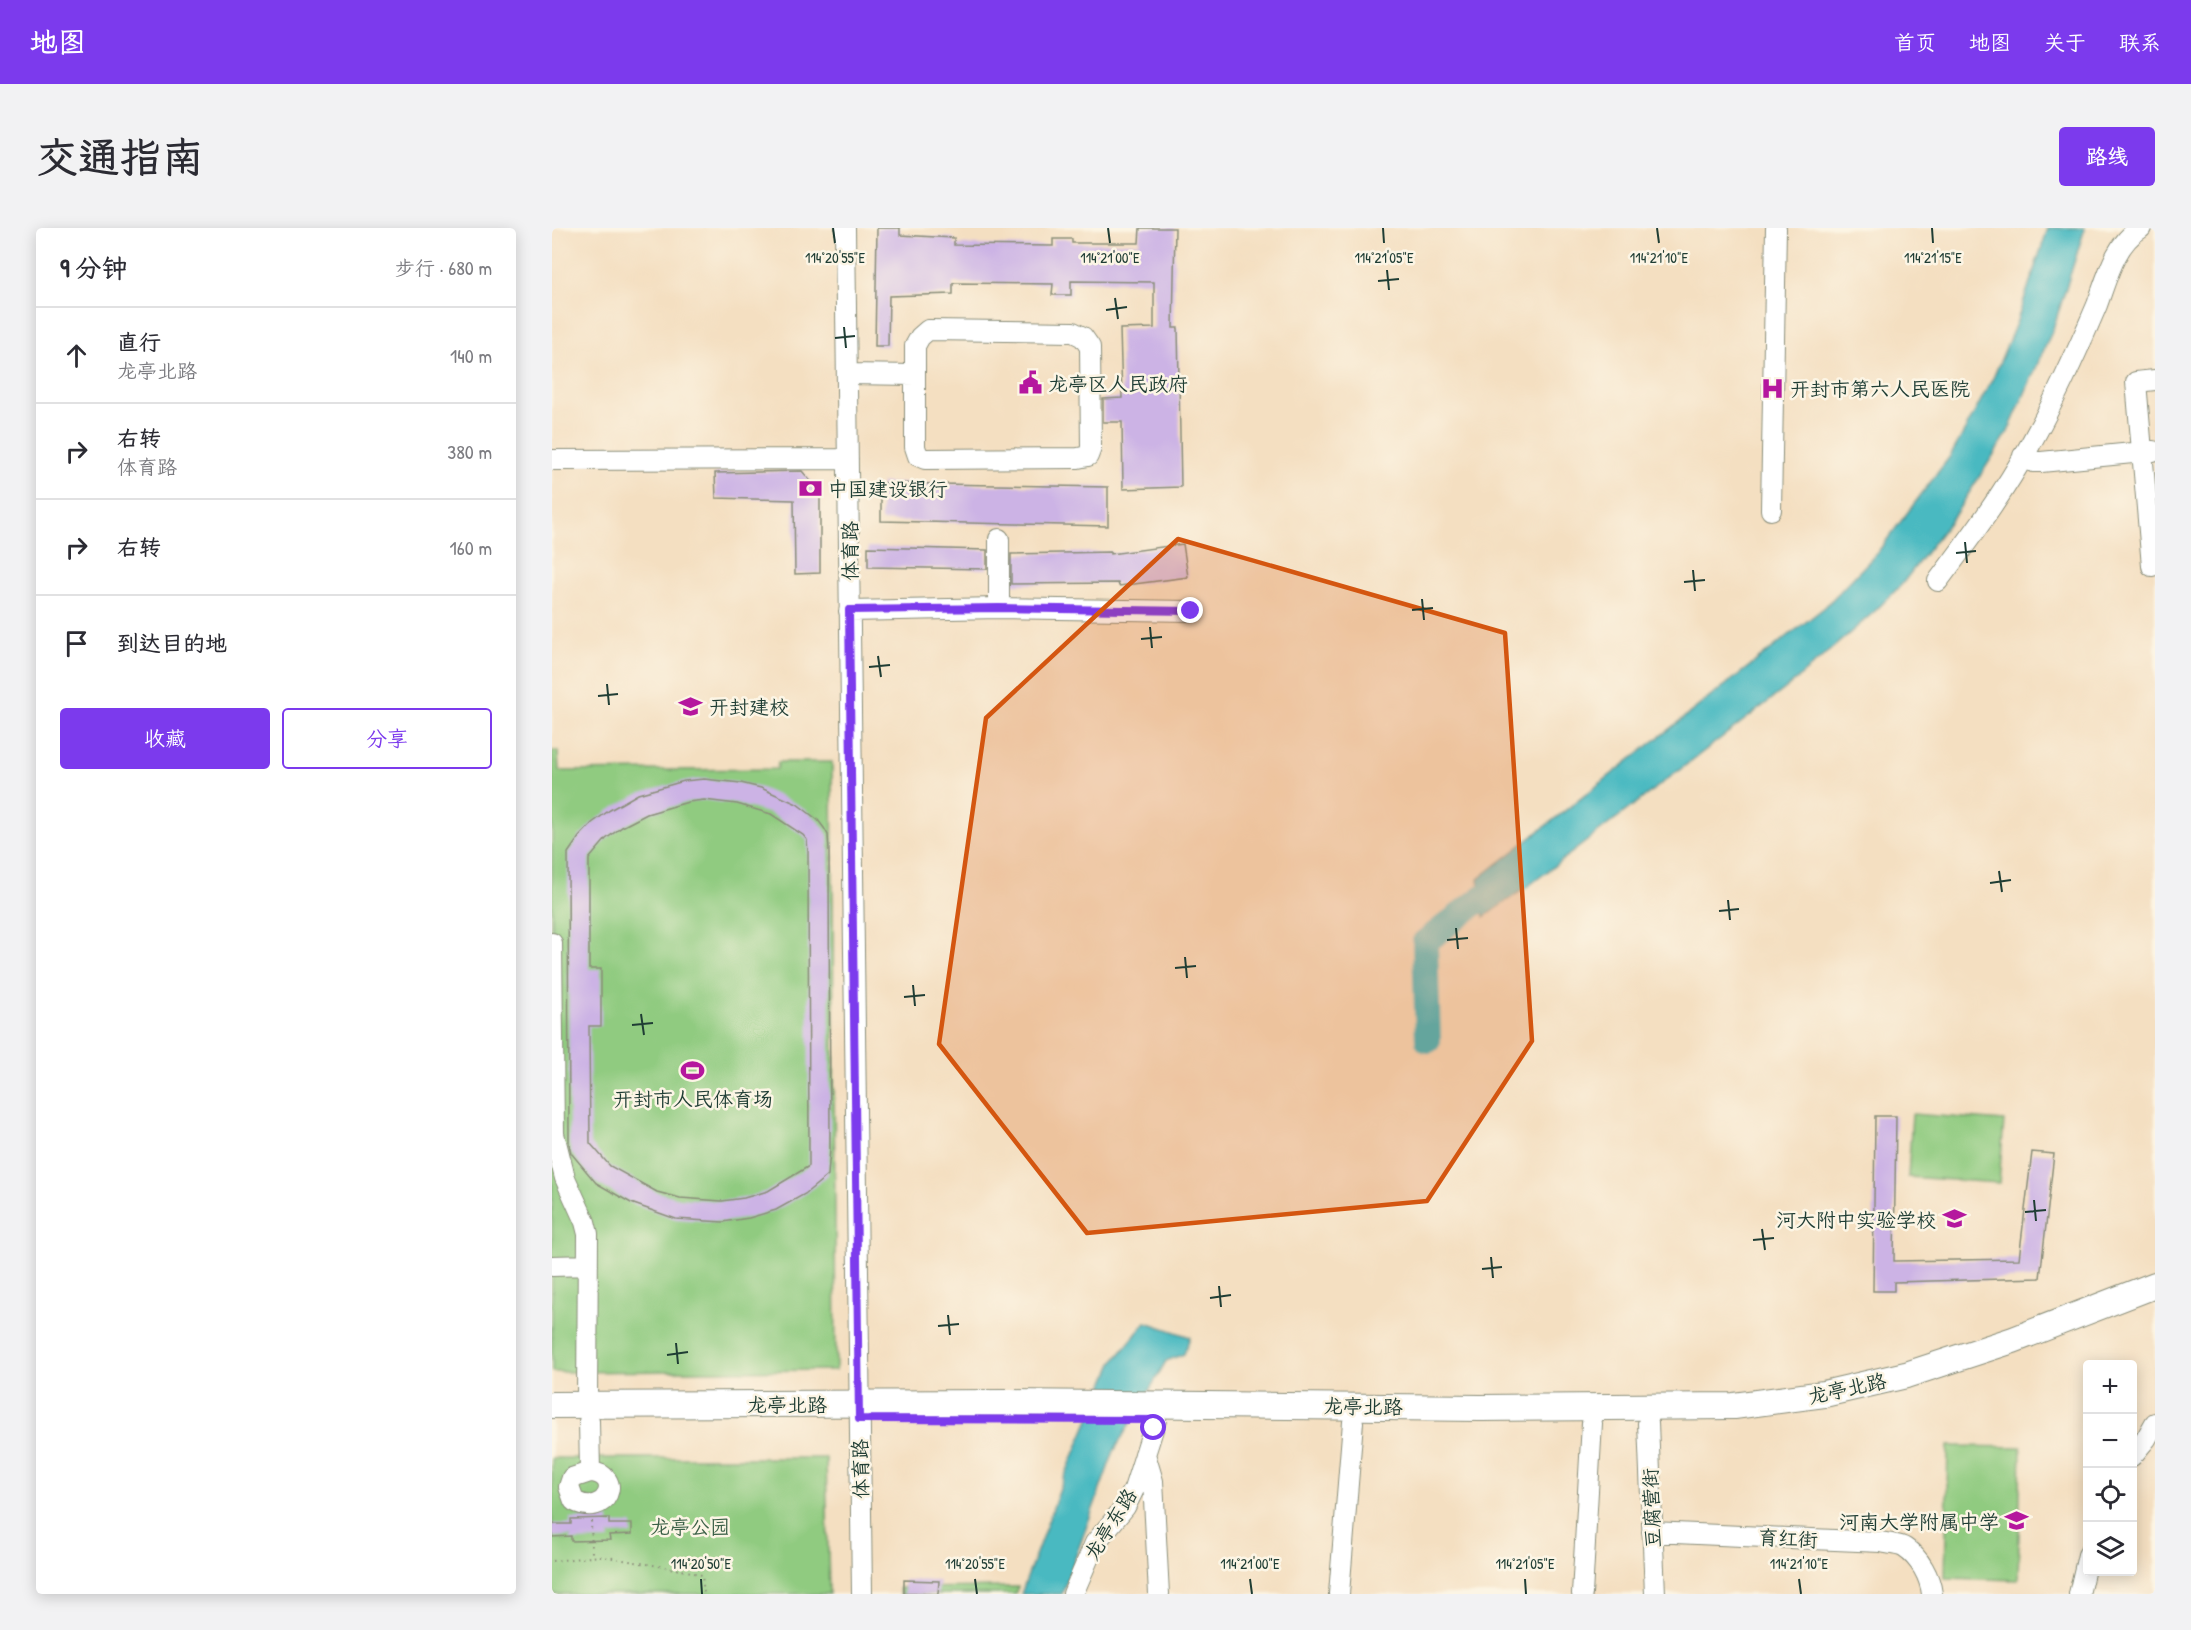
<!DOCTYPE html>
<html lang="zh">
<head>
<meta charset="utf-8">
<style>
  body { margin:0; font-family:"Patrick Hand","LXGW WenKai TC",sans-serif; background:#f2f2f3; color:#2b2b33 }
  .controls { position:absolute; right:18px; bottom:18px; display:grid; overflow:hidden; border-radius:6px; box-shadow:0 3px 15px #0003 }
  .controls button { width:54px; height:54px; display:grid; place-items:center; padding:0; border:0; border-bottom:2px solid #e1e1e2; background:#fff; color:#2b2b33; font:30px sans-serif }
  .stop { position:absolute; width:18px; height:18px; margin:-14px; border:4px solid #7c3aed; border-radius:50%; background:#fff }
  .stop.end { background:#7c3aed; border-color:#fff; box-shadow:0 2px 6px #0008 }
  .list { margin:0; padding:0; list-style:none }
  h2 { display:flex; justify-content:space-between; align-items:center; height:78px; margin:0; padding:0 24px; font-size:26px }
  h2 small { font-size:20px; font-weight:400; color:#7c7c81 }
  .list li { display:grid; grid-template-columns:39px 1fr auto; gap:18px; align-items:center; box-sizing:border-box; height:96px; padding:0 24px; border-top:2px solid #e1e1e2 }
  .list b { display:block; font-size:22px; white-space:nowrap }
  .list p { margin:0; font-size:20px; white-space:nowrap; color:#7c7c81 }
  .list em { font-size:20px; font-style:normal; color:#7c7c81 }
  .actions { display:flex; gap:12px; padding:18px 24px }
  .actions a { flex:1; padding:14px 0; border:2px solid #7c3aed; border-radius:6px; text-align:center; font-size:21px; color:#7c3aed }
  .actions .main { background:#7c3aed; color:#fff }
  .icon { flex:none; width:33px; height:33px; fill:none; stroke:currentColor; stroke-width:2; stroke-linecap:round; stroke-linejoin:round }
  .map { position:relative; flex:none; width:1603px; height:1366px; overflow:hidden; border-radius:6px }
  header { display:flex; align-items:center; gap:36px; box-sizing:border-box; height:84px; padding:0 30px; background:#7c3aed; color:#fff }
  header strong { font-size:28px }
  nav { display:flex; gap:33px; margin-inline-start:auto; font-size:21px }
  .intro { display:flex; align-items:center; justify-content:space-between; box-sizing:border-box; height:144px; padding:0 36px }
  h1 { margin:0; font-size:42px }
  .button { padding:15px 27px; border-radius:6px; background:#7c3aed; color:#fff; font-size:21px; font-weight:700 }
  main { display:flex; gap:36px; padding:0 36px }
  aside { flex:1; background:#fff; border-radius:6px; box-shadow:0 3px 15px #0003 }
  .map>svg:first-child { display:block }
  .green { fill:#90cb80; stroke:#58845a; stroke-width:1.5 }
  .water { fill:#4ab9c1; stroke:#347b7a; stroke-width:1.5 }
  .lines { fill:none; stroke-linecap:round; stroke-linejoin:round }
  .river { stroke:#4ab9c1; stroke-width:26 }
  .building { fill:#ccb3e5; fill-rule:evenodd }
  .minor-casing { stroke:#8a8e7a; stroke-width:22 }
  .major-casing { stroke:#8a8e7a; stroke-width:28 }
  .path { stroke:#8a8e7a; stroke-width:2; stroke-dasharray:1.5 4.5; stroke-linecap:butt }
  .minor { stroke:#fff; stroke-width:20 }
  .major { stroke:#fff; stroke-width:26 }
  .route { stroke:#7c3aed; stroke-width:8 }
  .marked { fill:#d45610; fill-opacity:0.2; stroke:#d45610; stroke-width:4.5; stroke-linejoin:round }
  .ticks { fill:none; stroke:#1f3d34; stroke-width:2 }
  .labels { text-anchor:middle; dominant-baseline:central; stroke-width:5; stroke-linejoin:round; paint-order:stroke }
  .poi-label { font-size:20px; fill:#1f3d34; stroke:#fcf5e5; text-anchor:start }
  .street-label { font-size:20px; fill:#1f3d34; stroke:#fcf5e5 }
  .park-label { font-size:20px; fill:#3b6047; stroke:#fcf5e5 }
  .ticks-label { font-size:15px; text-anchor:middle; fill:#1f3d34; stroke:#fcf5e5; stroke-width:5; stroke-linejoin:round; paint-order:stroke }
</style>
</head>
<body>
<header>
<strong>地图</strong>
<nav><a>首页</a><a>地图</a><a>关于</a><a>联系</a></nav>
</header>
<div class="intro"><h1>交通指南</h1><a class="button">路线</a></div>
<main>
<aside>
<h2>9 分钟<small>步行 · 680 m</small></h2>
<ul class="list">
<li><svg class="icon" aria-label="ahead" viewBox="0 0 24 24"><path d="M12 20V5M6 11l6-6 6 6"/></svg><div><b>直行</b><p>龙亭北路</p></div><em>140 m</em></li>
<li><svg class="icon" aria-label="right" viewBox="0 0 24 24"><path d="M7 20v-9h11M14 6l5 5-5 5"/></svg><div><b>右转</b><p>体育路</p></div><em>380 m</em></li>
<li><svg class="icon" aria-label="right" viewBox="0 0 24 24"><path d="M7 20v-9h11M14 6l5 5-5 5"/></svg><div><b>右转</b></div><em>160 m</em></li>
<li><svg class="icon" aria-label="arrive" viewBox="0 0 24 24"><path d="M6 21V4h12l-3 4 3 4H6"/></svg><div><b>到达目的地</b></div></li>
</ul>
<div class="actions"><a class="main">收藏</a><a>分享</a></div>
</aside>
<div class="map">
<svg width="1603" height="1366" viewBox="0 0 1603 1366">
  <rect width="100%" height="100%" fill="#fcf5e5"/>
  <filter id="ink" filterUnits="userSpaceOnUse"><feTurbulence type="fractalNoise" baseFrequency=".0167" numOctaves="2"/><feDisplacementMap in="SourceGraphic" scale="12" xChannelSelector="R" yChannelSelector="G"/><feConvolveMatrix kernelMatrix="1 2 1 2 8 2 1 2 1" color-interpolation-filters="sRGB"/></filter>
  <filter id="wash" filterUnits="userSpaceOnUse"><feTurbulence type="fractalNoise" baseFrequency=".008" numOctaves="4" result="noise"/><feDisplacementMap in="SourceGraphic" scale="24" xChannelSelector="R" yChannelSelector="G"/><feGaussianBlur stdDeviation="1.35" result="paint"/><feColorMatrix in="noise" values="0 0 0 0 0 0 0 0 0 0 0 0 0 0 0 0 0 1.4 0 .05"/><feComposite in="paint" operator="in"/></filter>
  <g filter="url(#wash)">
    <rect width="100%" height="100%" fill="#f4dfc1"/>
    <path class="green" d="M0,523H6L7,543L225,541L226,534H280L284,1142L0,1144Z
      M1360,886L1452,893L1447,955L1356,949Z
      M1396,1218L1469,1219L1466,1352L1393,1350Z
      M0,1230H274L277,1366H0Z
      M466,1359L463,1366H348L347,1360Z"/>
    <path class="water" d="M1496,0H1533L1501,101L1455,206L1404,285L1350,356L1322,384L1238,457L975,659L932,689L926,651L1273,379L1325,325L1399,227L1419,191L1442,148L1465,93Z
      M594,1094L638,1109L632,1126L614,1133L562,1223L510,1366H469L512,1250L562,1133Z"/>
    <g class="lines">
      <path class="river" d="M876,812L873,714L957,649"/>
    </g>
    <g id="blocks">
      <path class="building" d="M325,0H348V7L402,10V17L501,18V11H520V15H587L588,0H623L621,100H626L629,259L571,261L570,194H551V171L570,170L568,101L602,100V54L519,53V67H500L501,56L401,55V66L337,68L336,118H323Z
        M250,243L268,264V345L243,346L242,272L164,270L163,245Z
        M329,255L556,259V298L329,293Z
        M631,316L636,349L567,358L566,355L459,356V326L559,324V326Z
        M316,319L435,322V341L316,339Z
        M152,551L189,555L209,560L245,576L266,592L272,600L276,607L277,623L278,921L276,947L253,966L224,982L197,990L171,994L124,991L79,975L44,955L19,925L17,916L16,625L27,609L40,595L58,582L86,566L132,553ZM152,572L185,576L219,586L251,607L255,612L256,624L257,938L216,963L192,970L170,973L128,970L105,964L58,938L38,915L37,798H49V741H37V631L54,611L70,599L95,586L136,574Z
        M1323,888H1344L1342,1033L1467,1031L1480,924L1502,926L1488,1050L1342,1054V1063H1321Z
        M57,1290V1296H80V1306L57,1307L58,1312L19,1313V1308L0,1309V1296H19V1291Z
        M352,1352L387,1353L386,1366H352Z"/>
    </g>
  </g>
  <g filter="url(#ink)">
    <use href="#blocks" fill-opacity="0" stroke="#8a8e7a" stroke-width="1.5"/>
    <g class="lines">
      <defs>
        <path id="minor" d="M293,0L310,1366
          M376,102L521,104L531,109L538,119L539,220L536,228L526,230L373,231L366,228L363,219V118L368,109Z
          M295,146L363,147
          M1471,228L1481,234H1489L1601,223
          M0,232L296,231
          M1219,282L1224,0
          M447,311V380
          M1600,338L1584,154L1603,152
          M1386,353C1419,309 1452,265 1478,217C1503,172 1525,124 1545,77C1555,50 1563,15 1589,0
          M297,383L447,380L639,383
          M0,715L2,906L13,950L33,994L36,1006L35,1177
          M0,1038L36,1037
          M37,1193L38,1244
          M1096,1195L1103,1366
          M593,1226L601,1253L607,1366
          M1580,1228L1594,1211L1603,1195
          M38,1244C72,1246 56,1291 22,1273L17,1259L20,1250Z
          M1100,1304L1329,1314C1336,1316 1347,1316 1353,1320C1368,1330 1378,1349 1380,1366
          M521,1366L543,1315L573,1279L582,1261L604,1192
          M787,1366L801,1194
          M1030,1366L1040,1195
          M1527,1366L1536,1327"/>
        <path id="major" d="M0,1177L458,1175L929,1180L1182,1178L1272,1166L1354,1147L1461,1112L1603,1057"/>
      </defs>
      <use href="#minor" class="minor-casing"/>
      <use href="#major" class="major-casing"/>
      <path class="path" d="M39,1293L40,1326
        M0,1333L49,1328L135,1343L150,1347L152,1366"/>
      <use href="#minor" class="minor"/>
      <use href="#major" class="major"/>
    </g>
  </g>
  <g class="lines" filter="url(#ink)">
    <path class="route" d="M602,1200L604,1192L307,1191L297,382L447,380L639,383"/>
  </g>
  <path class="marked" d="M626,311L953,405L980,813L875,973L535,1005L387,816L434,490Z"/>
  <path class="ticks" d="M281,0L283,15M556,0L558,15M831,0L832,15M1105,0L1107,15M1380,0L1381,15M835,42L837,62M826,53L847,51M563,70L566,91M554,82L575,79M292,99L294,120M283,110L303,108M1413,314L1415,335M1404,325L1424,323M1141,342L1143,363M1132,354L1153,352M870,371L872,392M860,382L881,380M598,399L600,420M589,411L610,409M326,428L329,449M317,439L338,437M55,456L57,477M46,468L66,466M1447,643L1450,664M1438,655L1459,652M1176,672L1178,692M1167,683L1187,681M904,700L906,721M895,712L916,710M633,729L635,750M623,740L644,738M361,757L363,778M352,769L373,767M89,786L92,807M80,797L101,795M1482,972L1484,993M1473,984L1494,982M1210,1001L1213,1022M1201,1012L1222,1010M939,1029L941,1050M930,1041L950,1039M667,1058L669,1079M658,1070L679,1067M396,1087L398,1107M386,1098L407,1096M124,1115L126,1136M115,1127L136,1124M149,1351L150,1366M423,1351L425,1366M698,1351L700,1366M973,1351L974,1366M1247,1351L1249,1366"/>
  <defs>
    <symbol id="civic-bare" viewBox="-9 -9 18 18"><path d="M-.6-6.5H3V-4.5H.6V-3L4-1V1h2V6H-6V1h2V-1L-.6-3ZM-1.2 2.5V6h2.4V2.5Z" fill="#b5179e" stroke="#fcf5e5" stroke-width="2.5" paint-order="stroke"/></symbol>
    <symbol id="hospital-bare" viewBox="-9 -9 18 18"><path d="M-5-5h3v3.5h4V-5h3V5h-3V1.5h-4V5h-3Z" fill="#b5179e" stroke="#fcf5e5" stroke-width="2.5" paint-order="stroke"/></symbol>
    <symbol id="bank-bare" viewBox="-9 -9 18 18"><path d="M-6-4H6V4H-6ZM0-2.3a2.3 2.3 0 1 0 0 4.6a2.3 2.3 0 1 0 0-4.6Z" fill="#b5179e" stroke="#fcf5e5" stroke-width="2.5" paint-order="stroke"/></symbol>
    <symbol id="school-bare" viewBox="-9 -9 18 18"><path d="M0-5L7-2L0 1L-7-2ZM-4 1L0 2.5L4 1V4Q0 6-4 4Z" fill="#b5179e" stroke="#fcf5e5" stroke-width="2.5" paint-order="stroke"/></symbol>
    <symbol id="stadium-bare" viewBox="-9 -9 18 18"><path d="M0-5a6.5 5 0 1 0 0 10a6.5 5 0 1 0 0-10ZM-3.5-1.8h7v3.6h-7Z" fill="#b5179e" stroke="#fcf5e5" stroke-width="2.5" paint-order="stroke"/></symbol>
  </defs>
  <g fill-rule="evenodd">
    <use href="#civic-bare" x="462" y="138" width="33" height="33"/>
    <use href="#hospital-bare" x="1204" y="144" width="33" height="33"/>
    <use href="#bank-bare" x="242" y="244" width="33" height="33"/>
    <use href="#school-bare" x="122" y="462" width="33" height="33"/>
    <use href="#stadium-bare" x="124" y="826" width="33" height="33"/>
    <use href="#school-bare" x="1386" y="974" width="33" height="33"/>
    <use href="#school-bare" x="1448" y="1276" width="33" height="33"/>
  </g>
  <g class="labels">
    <g class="poi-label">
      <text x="496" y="155">龙亭区人民政府</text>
      <text x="1238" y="160">开封市第六人民医院</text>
      <text x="276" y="260">中国建设银行</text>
      <text x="157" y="478">开封建校</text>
      <text x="141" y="870" text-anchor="middle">开封市人民体育场</text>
      <text x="1384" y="991" text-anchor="end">河大附中实验学校</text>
      <text x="1447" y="1293" text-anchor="end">河南大学附属中学</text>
    </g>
    <g class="street-label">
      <text transform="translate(297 323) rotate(-90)">体育路</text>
      <text transform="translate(1295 1160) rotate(-12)">龙亭北路</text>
      <text x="235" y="1176">龙亭北路</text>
      <text transform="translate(811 1178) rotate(1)">龙亭北路</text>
      <text transform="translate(308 1241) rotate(-91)">体育路</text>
      <text transform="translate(1099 1280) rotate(-92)">豆腐营街</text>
      <text transform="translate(558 1296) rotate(-58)">龙亭东路</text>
      <text transform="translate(1236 1310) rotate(3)">育红街</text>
    </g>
    <g class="park-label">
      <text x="138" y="1298">龙亭公园</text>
    </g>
  </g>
  <g class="ticks-label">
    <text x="283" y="35">114°20'55"E</text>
    <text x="558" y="35">114°21'00"E</text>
    <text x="832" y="35">114°21'05"E</text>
    <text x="1107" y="35">114°21'10"E</text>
    <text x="1381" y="35">114°21'15"E</text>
    <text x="149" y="1341">114°20'50"E</text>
    <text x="423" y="1341">114°20'55"E</text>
    <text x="698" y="1341">114°21'00"E</text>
    <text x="973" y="1341">114°21'05"E</text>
    <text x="1247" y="1341">114°21'10"E</text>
  </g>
</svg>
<div class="controls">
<button>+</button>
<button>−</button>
<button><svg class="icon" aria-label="locate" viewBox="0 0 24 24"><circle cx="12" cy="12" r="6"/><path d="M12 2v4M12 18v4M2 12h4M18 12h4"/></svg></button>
<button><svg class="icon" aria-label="layers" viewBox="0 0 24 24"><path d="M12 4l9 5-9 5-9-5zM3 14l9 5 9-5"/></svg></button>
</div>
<div class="stop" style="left:602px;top:1200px"></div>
<div class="stop end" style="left:639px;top:383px"></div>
</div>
</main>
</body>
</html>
